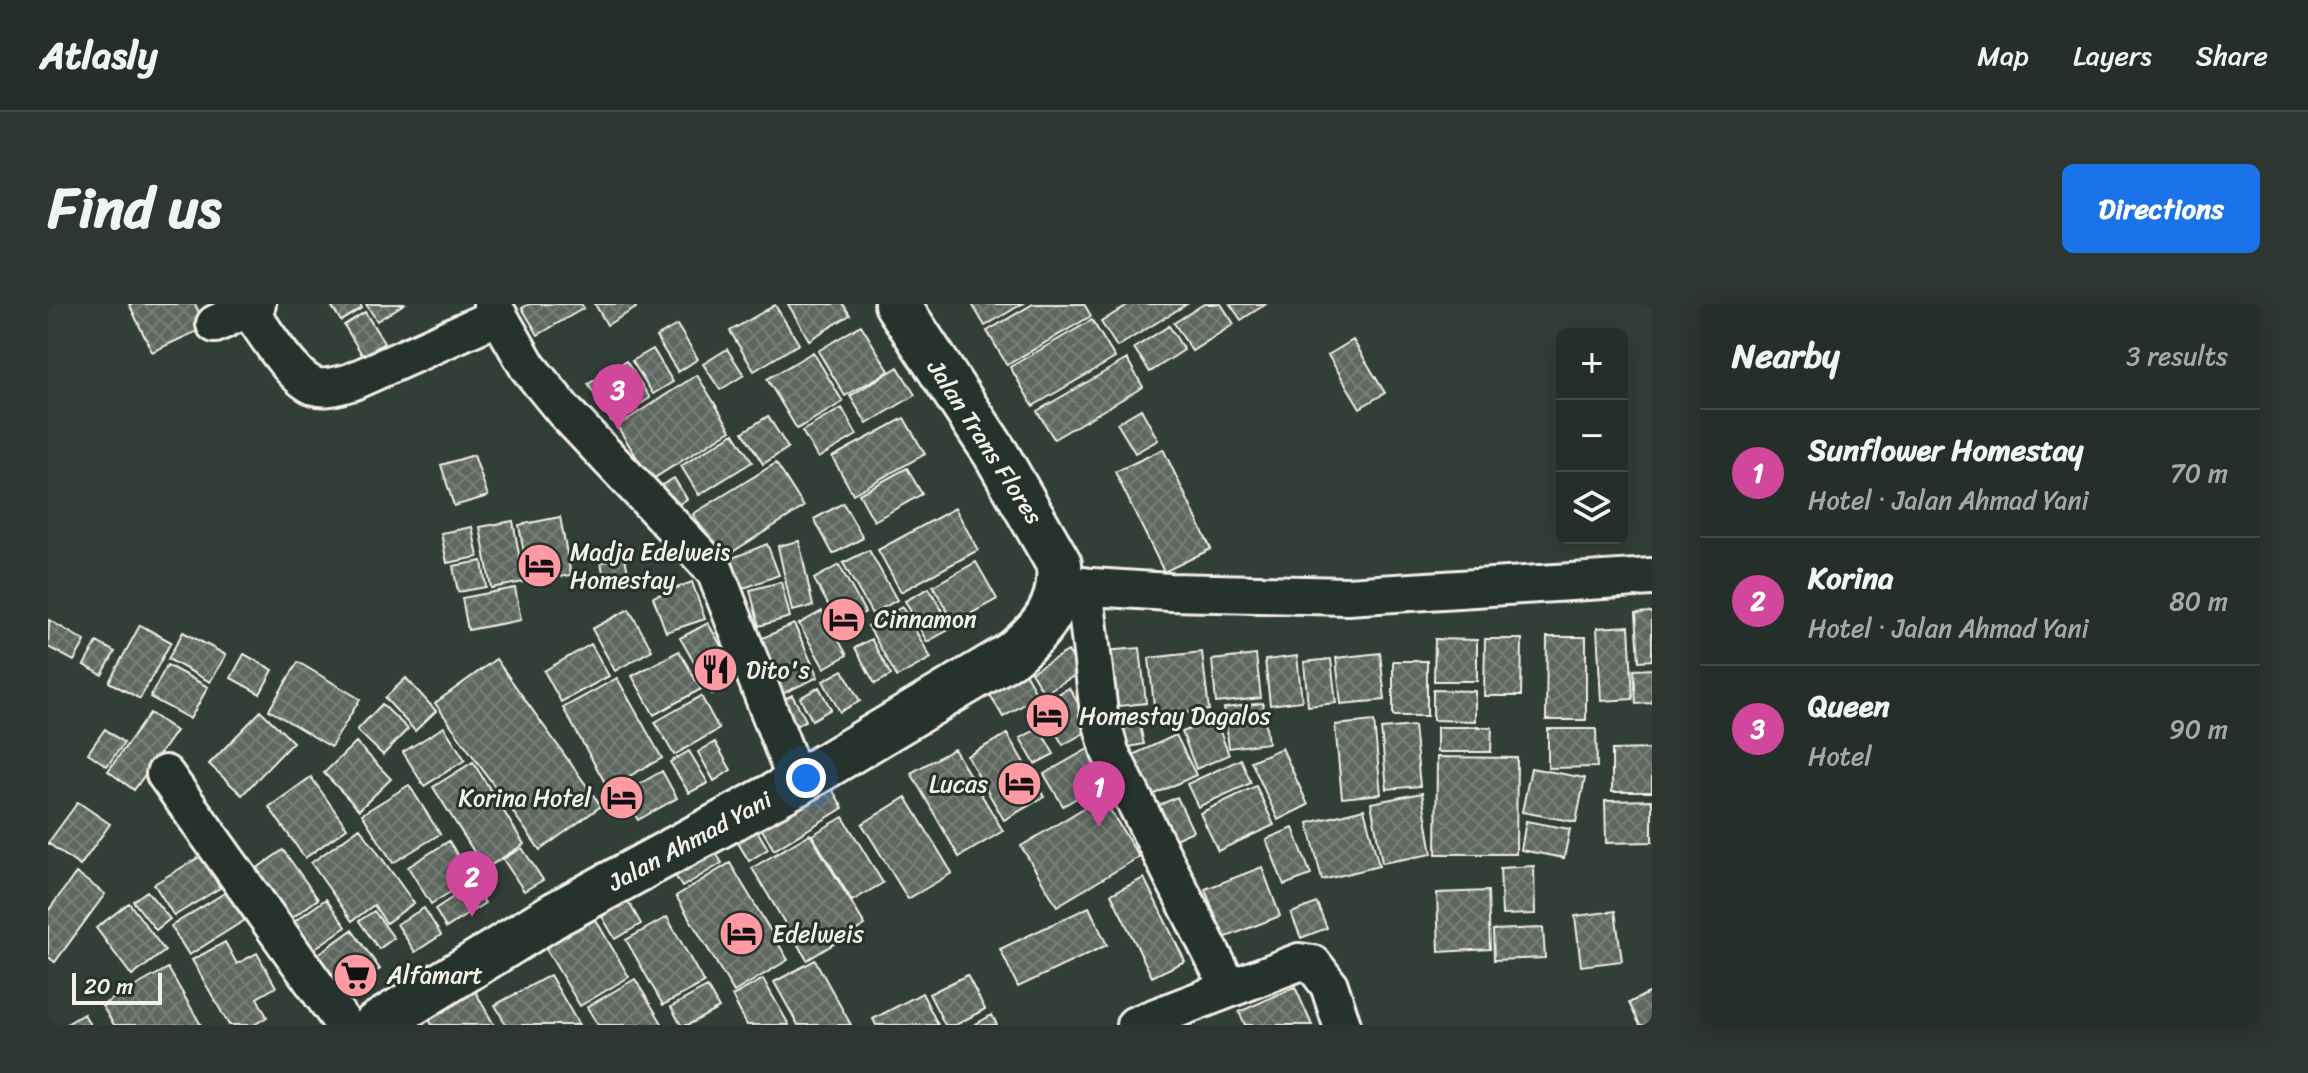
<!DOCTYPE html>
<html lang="en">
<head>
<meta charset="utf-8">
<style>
  body { margin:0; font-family:Sriracha,sans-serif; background:#2e3632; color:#f1f3f6 }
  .controls { position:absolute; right:24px; top:24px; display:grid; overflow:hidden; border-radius:12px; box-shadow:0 4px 20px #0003 }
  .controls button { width:72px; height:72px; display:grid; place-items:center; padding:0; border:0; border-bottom:2px solid #424a47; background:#262e2a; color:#f1f3f6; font:40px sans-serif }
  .scale { position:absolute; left:24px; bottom:20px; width:90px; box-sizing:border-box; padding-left:8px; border:4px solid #f4f1e8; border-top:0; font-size:22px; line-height:28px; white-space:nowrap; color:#f4f1e8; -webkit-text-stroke:6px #26332d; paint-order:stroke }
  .you { position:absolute; left:758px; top:474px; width:28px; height:28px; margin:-20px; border:6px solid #fff; border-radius:50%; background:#1a73e8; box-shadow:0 0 0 12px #1a73e833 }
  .badge { display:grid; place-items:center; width:52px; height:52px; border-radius:50%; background:#1a73e8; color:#fff; font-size:26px; font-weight:700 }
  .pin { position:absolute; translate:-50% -66px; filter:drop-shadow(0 2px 4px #0008) }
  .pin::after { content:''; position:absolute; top:42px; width:28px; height:24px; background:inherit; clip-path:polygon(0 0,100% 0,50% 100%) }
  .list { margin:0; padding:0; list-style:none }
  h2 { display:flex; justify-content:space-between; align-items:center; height:104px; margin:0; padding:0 32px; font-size:34px }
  h2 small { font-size:26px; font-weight:400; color:#a4a8a8 }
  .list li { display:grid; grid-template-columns:52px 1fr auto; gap:24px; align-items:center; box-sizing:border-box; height:128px; padding:0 32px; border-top:2px solid #424a47 }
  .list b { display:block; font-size:30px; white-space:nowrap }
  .list p { margin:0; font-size:26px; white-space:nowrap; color:#a4a8a8 }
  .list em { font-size:26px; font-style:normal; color:#a4a8a8 }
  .icon { flex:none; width:44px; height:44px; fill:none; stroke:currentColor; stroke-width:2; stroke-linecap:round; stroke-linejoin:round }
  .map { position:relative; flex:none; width:1604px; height:721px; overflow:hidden; border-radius:12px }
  header { display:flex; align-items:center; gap:48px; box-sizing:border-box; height:112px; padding:0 40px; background:#262e2a; border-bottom:2px solid #424a47 }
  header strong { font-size:38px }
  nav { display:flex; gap:44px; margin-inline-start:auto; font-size:28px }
  .intro { display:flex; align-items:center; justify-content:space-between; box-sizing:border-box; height:192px; padding:0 48px }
  h1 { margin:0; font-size:56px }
  .button { padding:20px 36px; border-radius:12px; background:#1a73e8; color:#fff; font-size:28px; font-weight:700 }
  main { display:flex; gap:48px; padding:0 48px }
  aside { flex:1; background:#262e2a; border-radius:12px; box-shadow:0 4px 20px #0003 }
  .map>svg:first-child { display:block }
  .building { fill:url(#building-cross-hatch); stroke:#f4f1e8; stroke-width:2 }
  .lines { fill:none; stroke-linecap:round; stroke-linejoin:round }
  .minor-casing { stroke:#f4f1e8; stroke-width:42 }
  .highway-casing { stroke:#f4f1e8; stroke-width:50 }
  .minor { stroke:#26332d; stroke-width:36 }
  .highway { stroke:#26332d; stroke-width:44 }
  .labels { text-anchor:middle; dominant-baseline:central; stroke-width:6; stroke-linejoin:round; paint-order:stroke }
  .street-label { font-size:24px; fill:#f4f1e8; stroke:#26332d }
  .poi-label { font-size:24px; fill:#f4f1e8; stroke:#26332d; text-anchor:start }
</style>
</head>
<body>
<header>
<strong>Atlasly</strong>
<nav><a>Map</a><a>Layers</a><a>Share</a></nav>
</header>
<div class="intro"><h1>Find us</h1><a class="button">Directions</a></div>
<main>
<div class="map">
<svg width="1604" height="721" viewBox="0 0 1604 721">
  <defs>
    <pattern id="building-cross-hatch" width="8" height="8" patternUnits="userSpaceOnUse" patternTransform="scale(2)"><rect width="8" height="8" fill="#5f6861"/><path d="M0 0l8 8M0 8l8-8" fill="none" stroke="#777e78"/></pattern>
  </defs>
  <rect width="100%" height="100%" fill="#323e38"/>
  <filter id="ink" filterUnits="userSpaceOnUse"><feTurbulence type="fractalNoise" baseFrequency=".0125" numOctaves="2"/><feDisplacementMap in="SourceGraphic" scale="16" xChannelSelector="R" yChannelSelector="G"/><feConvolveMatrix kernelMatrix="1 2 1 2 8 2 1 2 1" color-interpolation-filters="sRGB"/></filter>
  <g filter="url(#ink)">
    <path class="building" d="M81,0H147L158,23L104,48Z
      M282,0H312L314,4L293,17Z
      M318,0H356L329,17Z
      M481,0H533L536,4L490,31L474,4Z
      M547,0H585L588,4L559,21Z
      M740,0H795L802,11L761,36Z
      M924,0H974L937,22Z
      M985,0H1036L1043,12L959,61L939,27Z
      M1081,0H1139L1069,43L1053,18Z
      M1156,0H1173L1186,20L1144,47L1126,19Z
      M1182,0H1218L1193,16Z
      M727,1L751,40L706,67L682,27Z
      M317,8L336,39L315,52L296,21Z
      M1044,16L1067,54L985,102L962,63Z
      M629,21L650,55L630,68L608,33Z
      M813,21L841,67L797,92L770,47Z
      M1121,22L1136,46L1102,68L1086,44Z
      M1305,36L1337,89L1312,104L1280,51Z
      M605,45L625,78L605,90L584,57Z
      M679,45L696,71L672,86L655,60Z
      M765,48L795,98L749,125L719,75Z
      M1079,55L1095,83L1006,135L989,107Z
      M578,57L602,94L564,118L540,80Z
      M850,63L867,91L819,120L802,92Z
      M649,71L683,126L603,176L569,122Z
      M794,104L809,131L770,154L754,127Z
      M1093,105L1110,136L1087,149L1069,119Z
      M720,112L740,144L715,160L695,128Z
      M856,114L877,150L805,190L784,153Z
      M686,129L704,158L651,191L633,162Z
      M1115,145L1163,245L1116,268L1067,168Z
      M426,151L440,192L406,202L393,161Z
      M728,159L756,203L673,255L645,210Z
      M859,164L874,190L826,217L811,190Z
      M626,174L639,195L614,211L601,189Z
      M795,199L815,234L785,250L766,215Z
      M907,204L930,246L853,288L830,246Z
      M512,213L523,271L481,278L471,221Z
      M465,217L476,278L443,284L432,223Z
      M424,223L430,253L399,259L393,229Z
      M751,237L765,302L744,307L730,242Z
      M719,240L731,271L688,287L677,257Z
      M821,246L849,296L824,310L795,259Z
      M577,253L581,275L557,279L553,258Z
      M434,257L438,283L410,288L405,262Z
      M928,258L949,295L906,319L885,282Z
      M791,261L817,308L792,322L766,275Z
      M644,278L657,315L618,328L605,293Z
      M733,278L742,313L711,322L702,286Z
      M467,284L473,316L420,326L414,294Z
      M881,284L904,324L879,338L857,297Z
      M854,303L883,354L849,373L820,322Z
      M581,305L604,346L567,367L544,325Z
      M774,307L799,351L776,364L751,320Z
      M1604,308V356L1591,357L1588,309Z
      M1,316L37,337L26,357L0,343Z
      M660,319L692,375L664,390L632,334Z
      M746,320L770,373L734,390L710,336Z
      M92,321L123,338L92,395L61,378Z
      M1581,322L1585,395L1553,397L1549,324Z
      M135,328L178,351L162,378L120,355Z
      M1499,333H1538V416H1498Z
      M823,335L843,371L827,380L807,344Z
      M1387,335L1429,336V377H1386Z
      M1437,335H1474L1473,392H1436Z
      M49,338L67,348L54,371L36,361Z
      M543,340L561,372L513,398L496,367Z
      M1092,344L1098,399L1063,403L1056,347Z
      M631,347L653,385L606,411L584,372Z
      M1020,347L1033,368L996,389L983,368Z
      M1154,348L1161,406L1107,412L1101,354Z
      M1332,349L1337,396L1293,400L1288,354Z
      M196,350L225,366L212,390L183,374Z
      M1208,351L1213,394L1168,399L1164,356Z
      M1249,352L1254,397L1222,401L1217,356Z
      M448,355L553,502L492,546L387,399Z
      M1283,355L1288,399L1260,402L1256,358Z
      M1345,357H1379V412H1345Z
      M250,358L312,395L283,443L221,406Z
      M119,361L160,383L142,415L102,393Z
      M1604,365V399L1588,400L1586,366Z
      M795,366L812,397L792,408L775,377Z
      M977,369L990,392L955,413L941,389Z
      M358,374L388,407L367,427L337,394Z
      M569,374L614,454L560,484L515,404Z
      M771,383L783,405L764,416L752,394Z
      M1021,384L1045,424L1015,441L991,400Z
      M1385,386L1427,387V417L1385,416Z
      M744,391L758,416L737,428L723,402Z
      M653,392L671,425L626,451L607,418Z
      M1215,399L1220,439L1181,444L1176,404Z
      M334,400L360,425L335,451L309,426Z
      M213,407L245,438L194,491L161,460Z
      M1089,408L1096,440L1067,446L1060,414Z
      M102,409L128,427L86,486L60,467Z
      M1167,415L1181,451L1148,465L1134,428Z
      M1326,417L1333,490L1294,494L1287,421Z
      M1366,422L1372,482L1339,485L1333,425Z
      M396,423L417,456L376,482L355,448Z
      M1389,423H1444L1443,448H1389Z
      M991,424L1006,450L987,460L972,434Z
      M57,425L76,439L59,462L40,449Z
      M1500,425H1548L1549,463L1500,464Z
      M959,430L996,493L956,516L919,452Z
      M1128,431L1148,471L1098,494L1078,454Z
      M308,438L343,475L311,506L276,469Z
      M667,438L683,466L666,477L650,448Z
      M1045,442L1064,474L1015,502L996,470Z
      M1234,444L1260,501L1230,516L1203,457Z
      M906,445L955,527L911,553L863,469Z
      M1604,445V488H1564V446Z
      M641,447L660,479L641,489L622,458Z
      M1389,453L1469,454L1468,550H1388Z
      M1193,455L1203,479L1150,503L1139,480Z
      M425,458L476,540L437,565L385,483Z
      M1483,464L1537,474L1528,518L1474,508Z
      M614,467L629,494L590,516L574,490Z
      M263,473L299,524L257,554L221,503Z
      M781,480L795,504L726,546L712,522Z
      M361,481L392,530L345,559L314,510Z
      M1208,482L1226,521L1170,547L1152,509Z
      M1374,489L1384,550L1334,559L1323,499Z
      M858,493L904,569L860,595L814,520Z
      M1054,493L1091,553L1009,602L973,542Z
      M1129,493L1145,527L1114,541L1098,507Z
      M1604,496V538L1558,539L1557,497Z
      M30,498L62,520L32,562L0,539Z
      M1316,505L1331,562L1274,576L1260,519Z
      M795,513L835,579L804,597L764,531Z
      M1478,517L1522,525L1516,554L1473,546Z
      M704,518L720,545L701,557L684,529Z
      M312,524L366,599L338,619L326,601L304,617L263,559Z
      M1245,524L1263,571L1236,581L1218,535Z
      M762,530L817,621L759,656L704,564Z
      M659,534L674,559L634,583L619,558Z
      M401,537L424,575L383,600L360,563Z
      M474,544L495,576L476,587L455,555Z
      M235,546L270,595L233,622L198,572Z
      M153,552L172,584L126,612L106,580Z
      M682,559L740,656L686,688L628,592Z
      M1486,562L1487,610L1454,611L1452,564Z
      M1214,563L1232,612L1176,634L1157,585Z
      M28,569L57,590L7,658L0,653V607Z
      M1096,574L1137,657L1104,673L1063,590Z
      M425,580L437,599L398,624L387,605Z
      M99,587L122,615L108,626L85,597Z
      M180,587L197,616L141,651L123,622Z
      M1440,587L1442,645L1391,648L1389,589Z
      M575,588L593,620L567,635L548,602Z
      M278,595L298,623L263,647L243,620Z
      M81,599L117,647L84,672L48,624Z
      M1269,599L1279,624L1253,634L1243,609Z
      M1041,603L1059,641L970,683L952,645Z
      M376,604L393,631L367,648L349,620Z
      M326,607L346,634L331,645L311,617Z
      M1567,607L1574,657L1533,662L1527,612Z
      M545,611L581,673L532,702L495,640Z
      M619,613L656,679L615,701L578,636Z
      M1495,624L1497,654L1446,656L1445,626Z
      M304,626L332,665L297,690L269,651Z
      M177,638L189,660L209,649L228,683L209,694L219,713L206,721H181L144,656Z
      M767,656L803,721H750L726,678Z
      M120,664L153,721H66L54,701Z
      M502,671L531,721H458L447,701Z
      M919,671L937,705L908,721H897L881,690Z
      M587,675L615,721H550L539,703Z
      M715,675L741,721H699L684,692Z
      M659,683L671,704L640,721H633L623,703Z
      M1247,683L1264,721H1197L1191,708Z
      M427,687L446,721H384L380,713Z
      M1604,687V721H1592L1581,699Z
      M874,689L890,721H828L825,715Z
      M36,710L42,721H17Z
      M944,711L949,721H926Z"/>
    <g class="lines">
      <defs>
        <path id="minor" d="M444,0L480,63L516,107L667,267L749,479
          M200,4C215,25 243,73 266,82C278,86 291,81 303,78L450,12
          M167,20L209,0
          M1013,281L1121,288L1299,292L1604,273
          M1036,282L1051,409L1062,448L1181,684
          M117,470L296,721
          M1087,721L1251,658L1265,660L1281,681L1294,721"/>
        <g id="highway">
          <path id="s1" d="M328,721L508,610L749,479L963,351C994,326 1015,302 1011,260L948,150L849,0"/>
        </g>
      </defs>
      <use href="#minor" class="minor-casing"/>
      <use href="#highway" class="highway-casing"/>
      <use href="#minor" class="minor"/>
      <use href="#highway" class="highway"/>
    </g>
  </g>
  <defs>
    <symbol id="hotel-disc" viewBox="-11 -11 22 22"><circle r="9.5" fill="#ff9aa2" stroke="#26332d"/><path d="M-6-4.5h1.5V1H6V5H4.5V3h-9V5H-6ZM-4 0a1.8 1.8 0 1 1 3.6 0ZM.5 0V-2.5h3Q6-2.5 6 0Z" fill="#111"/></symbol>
    <symbol id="restaurant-disc" viewBox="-11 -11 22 22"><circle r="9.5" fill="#ff9aa2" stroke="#26332d"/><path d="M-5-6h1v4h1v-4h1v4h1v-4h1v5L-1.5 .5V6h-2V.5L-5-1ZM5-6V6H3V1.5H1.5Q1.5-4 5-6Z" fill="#111"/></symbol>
    <symbol id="supermarket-disc" viewBox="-11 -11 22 22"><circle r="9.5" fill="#ff9aa2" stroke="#26332d"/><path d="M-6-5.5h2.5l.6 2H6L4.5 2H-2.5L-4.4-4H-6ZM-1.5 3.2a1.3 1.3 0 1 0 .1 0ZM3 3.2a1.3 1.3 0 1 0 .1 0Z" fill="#111"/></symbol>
  </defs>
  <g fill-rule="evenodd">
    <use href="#hotel-disc" x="466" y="236" width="51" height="51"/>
    <use href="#hotel-disc" x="770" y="290" width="51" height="51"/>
    <use href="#restaurant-disc" x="642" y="340" width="51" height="51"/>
    <use href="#hotel-disc" x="974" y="386" width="51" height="51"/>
    <use href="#hotel-disc" x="946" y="454" width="51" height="51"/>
    <use href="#hotel-disc" x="548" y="468" width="51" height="51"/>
    <use href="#hotel-disc" x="668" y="604" width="51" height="51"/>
    <use href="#supermarket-disc" x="282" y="646" width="51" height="51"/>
  </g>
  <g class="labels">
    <g class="street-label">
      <text transform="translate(937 138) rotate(57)">Jalan Trans Flores</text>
      <text stroke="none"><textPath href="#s1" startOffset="364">Jalan Ahmad Yani</textPath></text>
    </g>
    <g class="poi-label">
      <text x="522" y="248">Madja Edelweis<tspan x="522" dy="28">Homestay</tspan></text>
      <text x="826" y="315">Cinnamon</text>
      <text x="698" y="366">Dito's</text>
      <text x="1031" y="412">Homestay Dagalos</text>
      <text x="940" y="480" text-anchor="end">Lucas</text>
      <text x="543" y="494" text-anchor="end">Korina Hotel</text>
      <text x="724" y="630">Edelweis</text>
      <text x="339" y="671">Alfamart</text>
    </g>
  </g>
</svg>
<div class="controls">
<button>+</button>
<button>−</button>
<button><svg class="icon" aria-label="layers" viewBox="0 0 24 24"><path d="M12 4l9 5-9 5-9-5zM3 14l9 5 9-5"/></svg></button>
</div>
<div class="scale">20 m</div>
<div class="you"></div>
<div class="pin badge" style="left:1051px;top:523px;background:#d1479c">1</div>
<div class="pin badge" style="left:424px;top:613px;background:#d1479c">2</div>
<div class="pin badge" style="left:570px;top:126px;background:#d1479c">3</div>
</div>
<aside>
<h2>Nearby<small>3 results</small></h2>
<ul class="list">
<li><span class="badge" style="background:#d1479c">1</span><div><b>Sunflower Homestay</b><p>Hotel · Jalan Ahmad Yani</p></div><em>70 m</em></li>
<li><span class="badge" style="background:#d1479c">2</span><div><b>Korina</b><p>Hotel · Jalan Ahmad Yani</p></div><em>80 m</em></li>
<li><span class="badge" style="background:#d1479c">3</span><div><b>Queen</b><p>Hotel</p></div><em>90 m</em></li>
</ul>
</aside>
</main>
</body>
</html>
